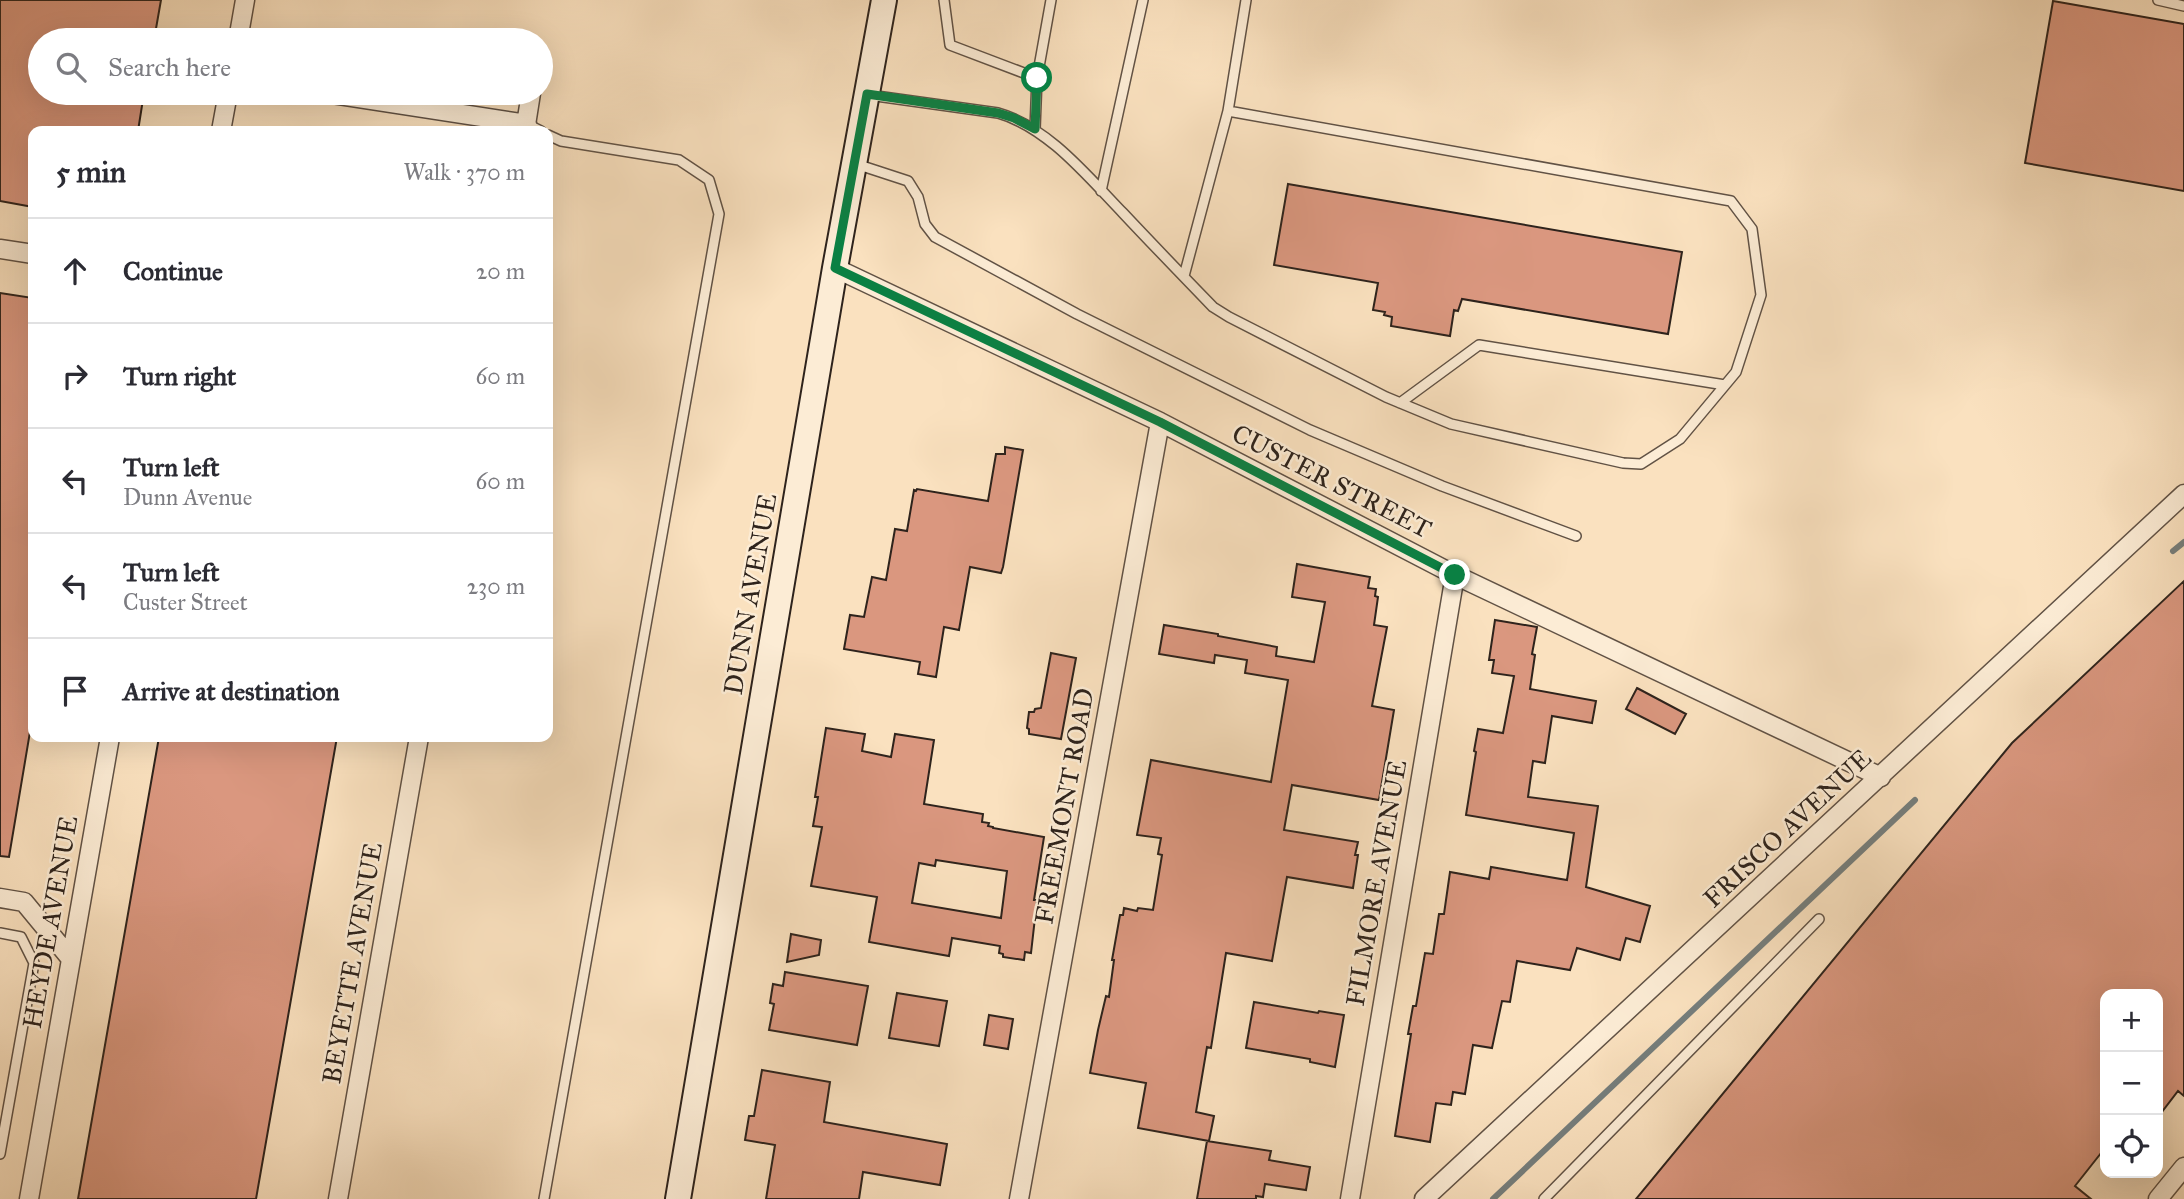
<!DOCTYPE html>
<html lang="en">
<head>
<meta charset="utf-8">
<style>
  body { margin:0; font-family:"IM FELL Great Primer",serif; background:#f2f2f3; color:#2b2b33 }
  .controls { position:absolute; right:21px; bottom:21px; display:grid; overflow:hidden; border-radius:14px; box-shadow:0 7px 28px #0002 }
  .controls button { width:63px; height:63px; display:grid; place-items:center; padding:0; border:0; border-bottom:2px solid #e1e1e2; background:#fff; color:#2b2b33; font:35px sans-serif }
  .stop { position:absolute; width:21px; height:21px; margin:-16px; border:5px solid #0b8043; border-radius:50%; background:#fff }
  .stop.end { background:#0b8043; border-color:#fff; box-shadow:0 2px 7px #0008 }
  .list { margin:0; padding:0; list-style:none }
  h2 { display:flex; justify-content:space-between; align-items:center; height:91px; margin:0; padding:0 28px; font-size:30px }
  h2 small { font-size:23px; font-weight:400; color:#7c7c81 }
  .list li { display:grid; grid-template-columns:46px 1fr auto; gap:21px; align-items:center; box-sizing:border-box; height:105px; padding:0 28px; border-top:2px solid #e1e1e2 }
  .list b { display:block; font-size:26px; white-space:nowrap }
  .list p { margin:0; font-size:23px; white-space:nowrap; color:#7c7c81 }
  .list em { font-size:23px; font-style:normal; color:#7c7c81 }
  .icon { flex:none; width:38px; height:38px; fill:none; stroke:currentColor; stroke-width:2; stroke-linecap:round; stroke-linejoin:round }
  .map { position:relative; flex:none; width:2184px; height:1199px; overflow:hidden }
  .search { position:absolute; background:#fff; box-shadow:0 7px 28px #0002; left:28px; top:28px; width:525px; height:77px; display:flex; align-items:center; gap:18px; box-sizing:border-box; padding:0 24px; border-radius:38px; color:#7c7c81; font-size:26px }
  .panel { position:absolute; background:#fff; box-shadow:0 7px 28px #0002; left:28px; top:126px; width:525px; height:616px; border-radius:14px }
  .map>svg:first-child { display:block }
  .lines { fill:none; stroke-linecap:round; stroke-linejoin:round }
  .stream { stroke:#757e7d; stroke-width:6 }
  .building { fill:#da977f; stroke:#2e231c; stroke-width:2; fill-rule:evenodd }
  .service-casing { stroke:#615245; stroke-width:12 }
  .minor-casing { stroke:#615245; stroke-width:21 }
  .secondary-casing { stroke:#2e231c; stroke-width:28 }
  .service { stroke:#fcecd5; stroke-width:9 }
  .minor { stroke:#fcecd5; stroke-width:18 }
  .secondary { stroke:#fcecd5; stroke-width:24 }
  .route { stroke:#0b8043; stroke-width:9 }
  .labels { text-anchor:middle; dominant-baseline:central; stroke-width:5; stroke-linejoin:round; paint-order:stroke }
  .street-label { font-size:26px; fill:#2e231c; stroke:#fcecd5 }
</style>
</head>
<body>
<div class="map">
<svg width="2184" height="1199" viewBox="0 0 2184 1199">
  <rect width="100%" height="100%" fill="#fae1bf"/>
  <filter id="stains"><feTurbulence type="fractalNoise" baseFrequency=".00286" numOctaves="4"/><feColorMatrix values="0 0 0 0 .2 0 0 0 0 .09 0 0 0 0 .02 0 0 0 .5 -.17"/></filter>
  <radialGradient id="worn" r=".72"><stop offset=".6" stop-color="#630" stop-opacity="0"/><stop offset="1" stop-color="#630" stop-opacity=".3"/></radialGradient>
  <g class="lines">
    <path class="stream" d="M2173,551L2184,542
      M1493,1199L1915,800"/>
  </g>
  <path class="building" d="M0,0H161L154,40H40V93H144L138,131H33V207L0,201Z
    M2053,1L2184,24V191L2025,163Z
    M1288,184L1682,252L1668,334L1462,299L1458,311L1454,310L1450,336L1391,326L1392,317L1384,315L1385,312L1373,310L1378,283L1274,265Z
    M0,293L33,298V714L9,857L0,856Z
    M1005,447L1023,450L1003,567L1001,573L970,567L959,630L944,627L936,677L918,674L920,662L844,649L850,615L864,617L872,577L886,580L895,529L907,531L914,490L916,491L917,489L988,501L996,454H1005Z
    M1297,564L1370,577L1368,588L1376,589L1375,596L1378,597L1374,625L1387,627L1372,706L1394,710L1379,800L1292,785L1284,830L1358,842L1355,855H1358L1353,888L1287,877L1272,961L1226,953L1211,1048L1207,1047L1196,1112L1214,1116L1209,1141L1138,1128L1146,1083L1090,1073L1098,1030L1106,996L1109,997L1114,960H1112L1120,915H1123L1124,908L1137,911L1138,908L1153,910L1162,855L1158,854L1161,838L1137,835L1151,760L1271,782L1288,680L1245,673L1247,660L1215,655L1214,663L1159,654L1164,625L1218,634V636L1277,647L1276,656L1314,662L1325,602L1292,597Z
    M2184,581V1096L2178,1091L2158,1117V994H2105V1148L2075,1186L2091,1199H1636L2012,743Z
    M1495,620L1537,627L1532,654L1535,655L1530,689L1596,701L1592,723L1552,716L1545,763L1533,761L1528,797L1598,806L1586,887L1650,906L1640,942L1626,938L1620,960L1577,948L1570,970L1517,961L1510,1002L1502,1001L1492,1048L1473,1045L1465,1094L1453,1092L1451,1105L1436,1103L1430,1142L1395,1136L1411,1034H1408L1413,1006H1416L1425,953L1433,954L1439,914H1444L1450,872L1489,879L1491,867L1567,880L1574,833L1466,815L1476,752L1474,751L1478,729L1503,733L1514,676L1492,673L1494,660H1489Z
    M1051,653L1076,658L1061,739L1029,734V729L1027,728L1029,712H1034L1035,709L1041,708Z
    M1637,688L1686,714L1675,734L1626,709Z
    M826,728L865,734L862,751L891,757L895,734L934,740L924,804L983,814L982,822L989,823L988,826L993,827V828L1044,837L1034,900H1037L1031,953L1025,952L1024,960L1003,957V954L999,953L1000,946L952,938L949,956L869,942L877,897L811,886L822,827L813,826L818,797H815ZM936,860L1007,871L1001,918L912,903L919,863L935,866Z
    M159,737H337L256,1199H78Z
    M791,934L821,940L819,955L787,962Z
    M785,972L868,986L857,1045L769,1030L774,1004L770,1003L773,984L783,986Z
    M897,993L947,1001L939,1046L889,1038Z
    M1254,1002L1318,1013L1319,1011L1344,1015L1335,1067L1310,1062V1059L1246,1048Z
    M989,1015L1013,1019L1008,1049L984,1045Z
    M762,1070L830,1082L824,1122L947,1144L940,1185L863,1172L859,1199H766L775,1145L745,1140L749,1116H754Z
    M1207,1141L1271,1151L1269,1160L1310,1167L1306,1190L1265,1184L1263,1197L1256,1196V1199H1197Z"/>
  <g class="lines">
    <defs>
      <path id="service" d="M944,0L950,45L1037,78L1035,129
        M2158,0L2184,6
        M1037,78L1051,0
        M869,95L998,113C1048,127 1088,177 1123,213C1153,245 1183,276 1213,307L1229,317L1386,397L1451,424L1623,463L1641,464L1680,439L1736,372L1761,295L1752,229L1731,201L1228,111
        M527,124L541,131
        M856,164L908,181L918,197L925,224L935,237L1077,314L1310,430L1442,486L1576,536
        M1101,191L1143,0
        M1184,276L1228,111L1246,0
        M1400,403L1479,345L1725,385
        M0,933L21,937L34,963L0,1154
        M544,1199L719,214L709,180L679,160L561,141L548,135
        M1544,1199L1819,919"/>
      <path id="minor" d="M238,40L245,0
        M326,93L527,124
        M221,131L228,93
        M525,131L531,93
        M0,249L33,254
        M835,268L1160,422L1455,575L1881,777
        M0,898L24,902L71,959
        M29,1199L110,737
        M338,1199L419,737
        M1019,1199L1160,422
        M1350,1199L1455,575
        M1424,1199L2184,494
        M2158,1199L2184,1167"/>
      <path id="secondary" d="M678,1199L835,268L884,0"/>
    </defs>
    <use href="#service" class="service-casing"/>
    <use href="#minor" class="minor-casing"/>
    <use href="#secondary" class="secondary-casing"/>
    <use href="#service" class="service"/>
    <use href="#minor" class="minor"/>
    <use href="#secondary" class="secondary"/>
  </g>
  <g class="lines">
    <path class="route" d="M1037,78L1035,129L1014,118L998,113L867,94L835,268L1160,422L1455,575"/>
  </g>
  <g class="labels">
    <g class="street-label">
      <text transform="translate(1332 481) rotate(27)">CUSTER STREET</text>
      <text transform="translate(750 594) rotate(-80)">DUNN AVENUE</text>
      <text transform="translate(1064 806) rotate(-80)">FREEMONT ROAD</text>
      <text transform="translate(1787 828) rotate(-43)">FRISCO AVENUE</text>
      <text transform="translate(1376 883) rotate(-80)">FILMORE AVENUE</text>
      <text transform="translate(50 922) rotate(-80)">HEYDE AVENUE</text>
      <text transform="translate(352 963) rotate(-80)">BEYETTE AVENUE</text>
    </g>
  </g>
  <rect width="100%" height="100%" filter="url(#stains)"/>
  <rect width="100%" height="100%" fill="url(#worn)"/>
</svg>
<div class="controls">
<button>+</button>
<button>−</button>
<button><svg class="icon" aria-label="locate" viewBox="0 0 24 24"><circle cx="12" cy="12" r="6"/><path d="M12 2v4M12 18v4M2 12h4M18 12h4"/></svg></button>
</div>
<div class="stop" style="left:1037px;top:78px"></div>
<div class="stop end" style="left:1455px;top:575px"></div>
<div class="search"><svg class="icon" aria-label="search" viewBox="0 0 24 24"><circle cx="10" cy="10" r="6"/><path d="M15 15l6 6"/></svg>Search here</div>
<section class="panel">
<h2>5 min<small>Walk · 370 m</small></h2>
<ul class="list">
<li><svg class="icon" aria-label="ahead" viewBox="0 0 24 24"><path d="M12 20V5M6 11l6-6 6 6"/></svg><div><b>Continue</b></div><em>20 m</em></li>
<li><svg class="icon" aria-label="right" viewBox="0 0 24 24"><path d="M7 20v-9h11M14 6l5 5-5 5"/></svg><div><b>Turn right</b></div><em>60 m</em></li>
<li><svg class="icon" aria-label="left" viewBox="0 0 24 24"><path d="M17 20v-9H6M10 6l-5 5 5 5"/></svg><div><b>Turn left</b><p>Dunn Avenue</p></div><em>60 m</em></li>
<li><svg class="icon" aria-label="left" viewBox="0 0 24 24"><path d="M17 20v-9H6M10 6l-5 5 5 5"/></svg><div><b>Turn left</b><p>Custer Street</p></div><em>230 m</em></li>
<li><svg class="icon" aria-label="arrive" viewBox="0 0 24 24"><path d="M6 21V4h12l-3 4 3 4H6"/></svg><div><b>Arrive at destination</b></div></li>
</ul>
</section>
</div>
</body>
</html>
